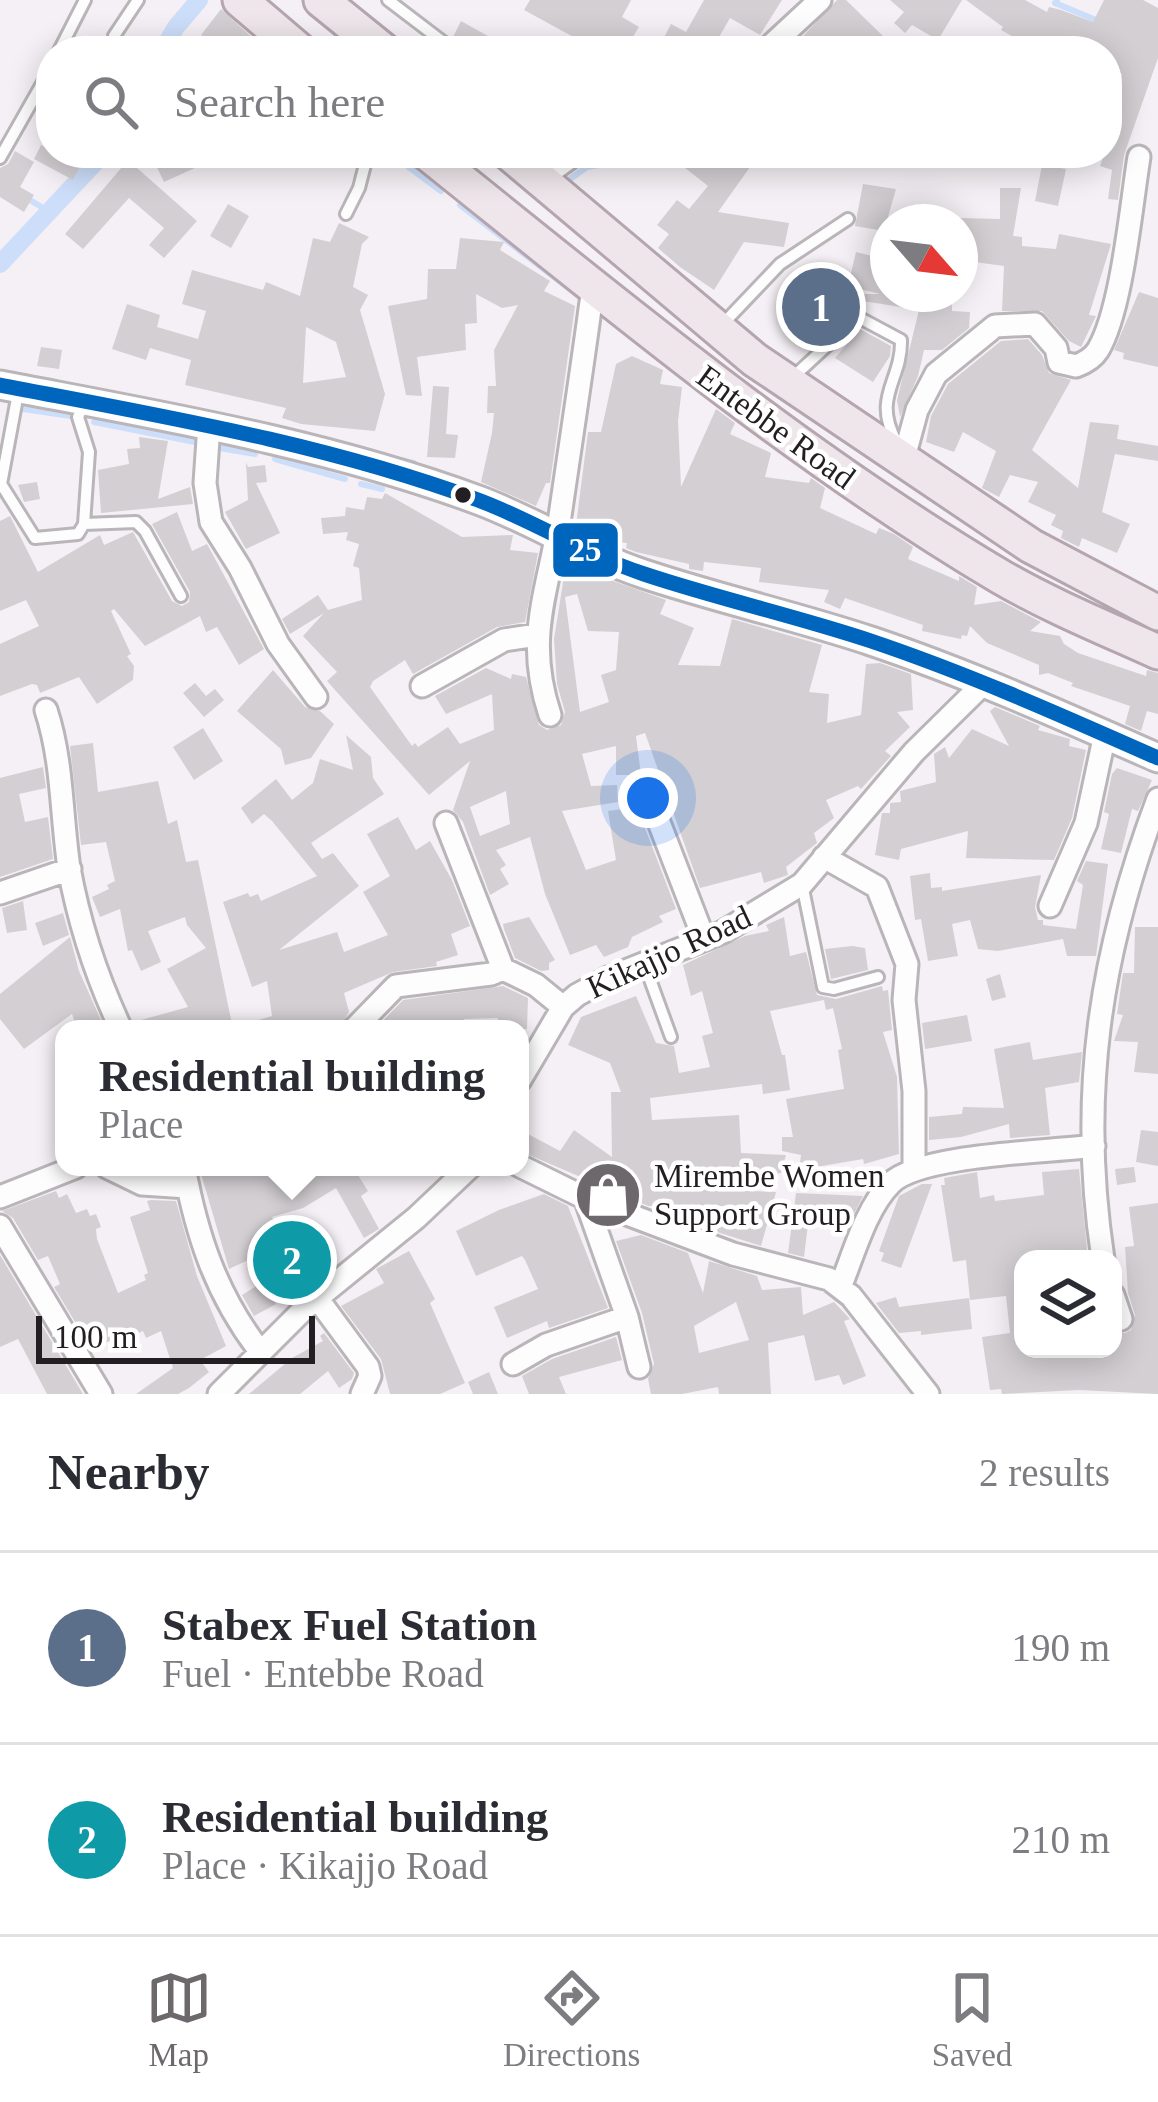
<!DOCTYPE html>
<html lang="en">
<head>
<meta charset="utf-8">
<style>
  body { margin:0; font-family:Georgia,serif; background:#f7f7f7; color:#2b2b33 }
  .controls { position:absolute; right:36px; bottom:36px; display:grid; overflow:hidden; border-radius:24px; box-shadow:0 6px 30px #0003 }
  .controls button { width:108px; height:108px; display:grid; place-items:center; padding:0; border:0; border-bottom:3px solid #e1e1e2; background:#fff; color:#2b2b33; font:60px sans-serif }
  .compass { position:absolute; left:870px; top:204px; width:108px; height:108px; border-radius:50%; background:#fff; box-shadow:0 6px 30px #0003; rotate:118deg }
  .scale { position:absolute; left:36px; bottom:30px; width:279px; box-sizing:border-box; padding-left:12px; border:6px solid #221e21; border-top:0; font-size:33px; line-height:42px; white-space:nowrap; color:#221e21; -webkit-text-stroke:9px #fff; paint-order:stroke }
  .you { position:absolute; left:648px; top:798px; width:42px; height:42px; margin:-30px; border:9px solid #fff; border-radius:50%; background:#1a73e8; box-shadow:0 0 0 18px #1a73e833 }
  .badge { display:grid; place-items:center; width:78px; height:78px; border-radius:50%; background:#6c686b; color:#fff; font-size:39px; font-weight:700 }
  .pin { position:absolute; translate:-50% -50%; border:6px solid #fff; box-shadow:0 3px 12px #0006 }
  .popup { position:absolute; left:55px; top:1020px; width:474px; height:156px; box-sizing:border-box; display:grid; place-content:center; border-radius:24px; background:#fff; filter:drop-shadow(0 3px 9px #0005); font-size:39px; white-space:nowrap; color:#7c7c81 }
  .popup b { font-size:45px; color:#2b2b33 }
  .popup::after { content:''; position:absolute; left:50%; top:100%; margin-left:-24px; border:24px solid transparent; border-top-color:#fff }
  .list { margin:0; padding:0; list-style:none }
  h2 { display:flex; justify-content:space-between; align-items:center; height:156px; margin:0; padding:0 48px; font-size:51px }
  h2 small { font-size:39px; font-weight:400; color:#7c7c81 }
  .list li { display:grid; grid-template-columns:78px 1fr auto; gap:36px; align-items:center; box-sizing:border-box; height:192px; padding:0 48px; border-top:3px solid #e1e1e2 }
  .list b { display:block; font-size:45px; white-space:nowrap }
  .list p { margin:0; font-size:39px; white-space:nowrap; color:#7c7c81 }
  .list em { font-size:39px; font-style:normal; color:#7c7c81 }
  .icon { flex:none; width:66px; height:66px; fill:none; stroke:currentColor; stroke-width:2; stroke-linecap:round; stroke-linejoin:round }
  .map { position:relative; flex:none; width:1158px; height:1394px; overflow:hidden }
  .search { position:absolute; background:#fff; box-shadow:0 6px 30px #0003; left:36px; right:36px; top:36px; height:132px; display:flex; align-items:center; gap:30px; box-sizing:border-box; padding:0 42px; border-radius:48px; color:#7c7c81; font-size:45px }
  .sheet { height:540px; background:#fff }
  nav { display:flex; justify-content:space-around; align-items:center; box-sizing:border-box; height:168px; border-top:3px solid #e1e1e2; background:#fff; font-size:33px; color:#7c7c81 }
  nav a { display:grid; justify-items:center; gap:6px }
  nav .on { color:#6c686b }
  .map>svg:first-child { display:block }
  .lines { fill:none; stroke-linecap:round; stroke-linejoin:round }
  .stream { stroke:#ccdefa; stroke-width:6 }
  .canal { stroke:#ccdefa; stroke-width:18 }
  .building { fill:#d3cfd3; fill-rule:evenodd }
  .service-casing { stroke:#b9b5b8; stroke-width:16 }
  .minor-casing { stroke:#b9b5b8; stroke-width:27 }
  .tertiary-casing { stroke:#b9b5b8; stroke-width:33 }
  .primary-casing { stroke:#b5a5ae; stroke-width:39 }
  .service { stroke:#fefdfe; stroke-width:10 }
  .minor { stroke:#fefdfe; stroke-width:21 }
  .tertiary { stroke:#fefdfe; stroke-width:27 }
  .primary { stroke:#eee6ea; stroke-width:33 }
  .bus-1-casing { stroke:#fff; stroke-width:24 }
  .bus-1 { stroke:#0065bd; stroke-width:15 }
  .bus-dot { fill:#221e21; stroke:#fff; stroke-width:4.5 }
  .labels { text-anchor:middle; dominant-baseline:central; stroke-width:9; stroke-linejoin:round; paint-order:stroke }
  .street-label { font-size:33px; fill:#221e21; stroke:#fff }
  .poi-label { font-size:33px; fill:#221e21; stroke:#fff; text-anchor:start }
  .line-badge { stroke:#fff; stroke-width:4.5 }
  .badge-label { font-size:33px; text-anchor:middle; font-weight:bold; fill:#fff }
</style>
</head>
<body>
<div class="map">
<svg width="1158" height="1394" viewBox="0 0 1158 1394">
  <rect width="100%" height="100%" fill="#f5f0f5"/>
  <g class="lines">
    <path class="stream" d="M1057,0L1055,3L1101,22
      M969,51L984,45L993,51
      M390,153L441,191
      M563,184L587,167L636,159
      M25,197L48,211
      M460,205L584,300
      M16,408L78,417
      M94,422L195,442
      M219,448L255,454
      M391,458L414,463
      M275,459L345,479
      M361,484L382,489"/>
    <path class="canal" d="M162,51L176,27L199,0
      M0,264L104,153"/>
  </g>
  <path class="building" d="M530,0H631L622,17L639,27L624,51L604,43L599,51L524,10Z
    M704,0H782L760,35L730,18L711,51H676L661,43L671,24L686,32Z
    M837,0H846L886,39L874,51H854L841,39L829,51H789Z
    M890,0H962L938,40L912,25L905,33L894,23L904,12Z
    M966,0H1025L1047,12L1049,7L1061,10L1093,22L1104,0H1143L1158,8V58L1124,155L1118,200L1108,199L1112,170L1100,166L1107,147L1112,148V114L1122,74L1107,67V51H1025L1028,45L1001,30L1003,27Z
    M221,9L255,40L247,51H223L201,35Z
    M461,21L515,51H476L453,37Z
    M41,145L80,166L73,180L34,159Z
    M15,151L34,162L20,187L34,195L24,212L0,197V168L8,164Z
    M150,153H228L164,182Z
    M666,153H760L718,212L789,223L784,247L744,242L714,290L680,267L658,248L669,234L657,225L677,200L689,209L708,186Z
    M128,160L197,221L164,258L149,245L164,228L129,198L83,249L65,234Z
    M1042,165L1066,169L1058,206L1035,201Z
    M863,184L896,189L884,231L855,226Z
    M1000,188H1021L1013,236L1022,237V246L1056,249L1059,234L1111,244L1089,315L1096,316L1081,347L1069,341L1042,311H1002L1004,266L960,260V218L1000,219Z
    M228,204L249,216L231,248L210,236Z
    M339,223L369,237L362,244L353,287L368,295L360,310L385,394L375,431L301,424L282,418L286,408L185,385L191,360L150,348L146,360L112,349L127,304L160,315L157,327L198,339L206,311L182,304L192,270L263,290L266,282L300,296L313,238L330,242ZM306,327L336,342L346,377L303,383Z
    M460,238L504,242L500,250L550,281L544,291L575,306L550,483H546L536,506L481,482L492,433L494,413H487L488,386H496L494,350L518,305L502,308L476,294L477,323L465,324L466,350L417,357L422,396L406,395L388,306L427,299L428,269H456Z
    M856,252L888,260V294H952V311L970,312L969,328L942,350H924L918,376L900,417L897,400L919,310L863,301L864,294H880L848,286Z
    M1139,292L1158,298V367L1123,359L1124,353L1114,350Z
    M860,329L891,346L890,356L873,382L835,358Z
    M1028,339L1042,355L1049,373L1071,380L1032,450L1078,488L1090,422L1119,425L1117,439L1158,446V461L1115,454L1102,512L1130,524L1117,553L1082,538L1079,547L1061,538L1063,531L1051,525L1056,515L1028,502L1038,482L1010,475L999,497L982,488L996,451L963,432L954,452L926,442L931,416L948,384L1001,341Z
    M41,347L62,350L59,369L37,366Z
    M632,356L663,370L660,384L682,387L678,421L681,487L716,409L735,423L730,434L771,453L765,477L809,483L811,478L825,488L820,508L876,534L879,528L894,534L913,547L908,559L959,581V576L977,587L974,605L1001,601L1041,622L1030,631L1060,636L1064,644L1078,653L1146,676L1147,670L1158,673V714L1147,711L1141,731L1125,724L1130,706L1071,686L1073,683L1048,673L1039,675V665L987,643L970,626L967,636L962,635L961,639L922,631L923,625L845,598L840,609L824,602L829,590L759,582L761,568L704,562L703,571L689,569V564L636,552L626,548L627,543L609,541L576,525L588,432H601L616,364Z
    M433,386L449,387L446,434L458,435L455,458L427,457Z
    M139,437L168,441L158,499L190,487L193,504L101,513L98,470L129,464L127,449L140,448Z
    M246,462L248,467L265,465L267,482L256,483L280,533L246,549L225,512L248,500Z
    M37,482L40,499L24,502L18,485Z
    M385,493L462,537L513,535L510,550L538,553L525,622L497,627L413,674L405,660L373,681L370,687L412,746L415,743L418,747L448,727L460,744L494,730L492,694L446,714L435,696L486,668L511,679L512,674L526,677L539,725L547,730L561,725L565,712L557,684L554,639L565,570H569V578L602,577L666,600L660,614L694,628L678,665L720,666L732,619L822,645L809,692L829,694L827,723L861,715L866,664L880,663L911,674L913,710L897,712L910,727L885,751L891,756L861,789L858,786L826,800L834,818L814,833L817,843L786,867L788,875L764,883L761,872L700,888L645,733L636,736L641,775H616V746L582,754L591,786L617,785L618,802L562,811L586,870L616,860L608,811L637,807L676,909L659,916L663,922L632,937L628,947L604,957L596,945L570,955L545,894L530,837L496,850L506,865L500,869L509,884L490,895L463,822L453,810L470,761L429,795L327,681L337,672L303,636L324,613L290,634L282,619L318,595L328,610L362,600L359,568L353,566L359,544L346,540L348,532L323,534L321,518L345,516L346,507L364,510L367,497L382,499ZM577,594L588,631L619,632L616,670L601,675L609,702L580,712L565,597ZM506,791L510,824L480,836L470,807Z
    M177,512L192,551L207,544L264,649L239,665L217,627L206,632L200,616L145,646L114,609L111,611L131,654L127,656L134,666L133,680L97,704L79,677L40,693L37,685L32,684L0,696V644L39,626L26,600L0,611V521L10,516L38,572L100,535L104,545L133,532L172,601L182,606L189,602L190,592L152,524Z
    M273,670L305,707L320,711L334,724L311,758L285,765L281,749L237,711Z
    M195,683L206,696L215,689L224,700L204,717L183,693Z
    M995,707L1040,726L1038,730L1070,739L1069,746L1086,750L1072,818L1054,860L966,858L968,831L901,849L899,860L875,855L882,813H890V803L901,802L900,791L936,782L934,754L945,747L949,758L972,729L1009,746L990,711Z
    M203,728L223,761L194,780L173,747Z
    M346,735L371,757L373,778L384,794L311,843L322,859L333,853L359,886L279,950L337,932L344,952L388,935L363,892L390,876L367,834L398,817L416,850L430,841L452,880L470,926L451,934L458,955L436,962L437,966L393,972L344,993L349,1012L339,1029H241V1025L272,1016L267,981L252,987L223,902L248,893L250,897L258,894L261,901L317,876L272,821L264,814L252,824L241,808L276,779L292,800L313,783L320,759L353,770Z
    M93,743L98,792L158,781L168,824L177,820L186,862L198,860L233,1029H136L134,1022L188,1007L167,969L206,948L187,925L185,917L148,931L161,962L141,971L132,950L128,951L120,909L100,917L92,897L109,889L107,885L115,881L106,842L81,845L70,746Z
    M43,767L46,788L19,794L25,822L48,817L53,859L0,877V778Z
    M1117,768L1152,780L1138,811L1132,809L1121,853L1101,849L1109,814L1104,812L1112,774Z
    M1086,861L1108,864L1096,956H1067L1063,939L998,951L978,949L970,920L952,924L958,956L928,961L921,919L915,920L910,876L930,873L931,888L942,887V891L1041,875L1035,907L1038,920H1043V925L1076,929L1083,885L1077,881Z
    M23,901L27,930L7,933L2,908Z
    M63,913L69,935L43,946L35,923Z
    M529,917L555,960L549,963V970L541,971L515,958L504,929L503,924Z
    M784,917L790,956L806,952L817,995L836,999L882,986L883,991L888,990L892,1030L883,1032L897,1077L899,1154L864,1164L863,1159L799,1170L801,1155L782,1151V1137H793L786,1099L844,1089L838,1050L842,1049L833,1008L826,1010L824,1000L770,1011L782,1055H785L790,1090L763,1094L762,1084L650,1098L652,1120L739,1115L741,1153L786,1155L781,1173L725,1183L726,1190L776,1192L761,1246L714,1231L716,1217L743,1210V1206H648L520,1151L526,1133L560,1151L574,1130L612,1157L611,1092H621L610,1063L568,1045L581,1017L636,996L656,1043L674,1046L679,1073L710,1067L702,1036L713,1033L702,991L691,996L683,965L745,936L769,931L766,925Z
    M1135,927H1158V1074L1134,1072L1138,1042L1114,1041L1123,1015L1117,1014L1123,973H1134Z
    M70,937L79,971L105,1029H77L72,1014L24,1049L0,1019V994Z
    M852,946L865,948L868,970L831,979L825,949Z
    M1000,974L1006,997L992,1001L986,979Z
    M503,986L528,998L527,1029H498V1018L464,1019V1029H375L403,1000Z
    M967,1015L972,1041L925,1049L922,1023Z
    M1030,1042L1033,1060L1082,1052L1079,1082L1045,1088L1050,1135L1010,1138L1009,1124L961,1137L929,1140V1117L962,1114L963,1107L1004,1108L994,1049Z
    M1141,1130L1158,1132V1166L1136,1162Z
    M199,1167H353L368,1191L361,1196L379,1229L364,1238L336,1188L303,1208L272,1217L285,1243L229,1269Z
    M1134,1167L1136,1182L1117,1185L1115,1169Z
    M1079,1169L1088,1259H1023V1349H1113V1331L1125,1333L1131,1330L1135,1315L1128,1293L1125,1247L1134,1246L1129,1207L1158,1203V1394L1079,1390L1002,1394L1001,1389L990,1390L982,1337L1010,1333L1006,1296L970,1300L966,1260L953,1262L941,1185H945L944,1178L977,1172L980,1198L994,1195L995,1201L1044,1195L1042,1172Z
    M922,1184H932L901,1268L881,1261L884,1253L879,1251L899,1196Z
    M56,1191L59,1198L67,1194L76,1213L87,1209L90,1216L96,1214L101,1227L96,1229L97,1239L118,1293L146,1280L144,1275L148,1273L130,1217L150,1210L147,1201L151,1200L176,1201L197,1276L226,1346L200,1360L209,1372L189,1388L178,1394H136L173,1368L161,1331L146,1338L143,1331L119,1342L117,1337L92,1350L54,1287L60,1284L48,1256L38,1260L13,1218L2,1211Z
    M796,1193L863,1196L848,1226L808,1224L804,1257L788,1253Z
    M544,1194L568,1206L608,1308L549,1328L547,1321L507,1338L494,1307L538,1289L525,1260L522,1256L476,1276L456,1231L499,1210Z
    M641,1235L688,1253L703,1293L709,1261L757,1276L762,1290L801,1287L803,1315L834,1302L850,1319L844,1321L866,1376L843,1385L839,1375L815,1381L804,1335L768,1343L771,1394H719L718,1387L682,1394H651L648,1379L654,1364L642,1313L616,1241ZM736,1302L749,1340L699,1353L694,1326Z
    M409,1251L435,1299L430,1303L465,1383L440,1394H390L381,1359L341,1306L384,1283L376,1269Z
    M315,1252L323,1266L297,1280L290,1267Z
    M0,1255L83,1394H47L18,1339L0,1347Z
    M263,1282L276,1304L254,1316L242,1295Z
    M896,1297L899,1307L969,1298L972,1329L921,1335V1331L899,1333L876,1303Z
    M324,1333L354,1373L352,1379L339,1388L328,1371L300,1394H249L292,1358L323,1341L320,1336Z
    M616,1337L622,1360L559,1377L566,1394H529L522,1376L552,1359Z
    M489,1372L498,1394H473L468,1382Z"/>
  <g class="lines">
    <defs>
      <path id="service" d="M388,0L455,51
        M114,36L138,0
        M59,51L85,0
        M275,153L287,160L301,153
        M0,158L51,68
        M346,214L359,188L368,153
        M720,327L780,264L848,219
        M792,378L858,317L901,340C902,381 872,396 896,441
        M18,393L1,484L35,538L78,534L84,524L89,452L78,417L84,404
        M84,524L136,522L145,531L181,596
        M802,884L823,987L834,989L878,977
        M644,963L671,1037"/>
      <path id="minor" d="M765,51L820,0
        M547,183L543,177L576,153
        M209,425L205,483L211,522L240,568L278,644L316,697
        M910,468L905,454L917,410L936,374L995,326L1035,324L1056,348L1059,362L1076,366C1084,363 1093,358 1098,350C1122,310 1131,206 1139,157
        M422,686L504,640L537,635
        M46,710C63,762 61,814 69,868C79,923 97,978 121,1029
        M550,715C524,637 548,593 560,516C571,440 583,363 593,287
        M650,799L704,939
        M446,823L503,969
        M824,857L877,887L907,964L904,1000L914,1091V1168
        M0,893L70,869
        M1050,906L1086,823L1105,734
        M354,1029L396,986L491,974L503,969L536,985L563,1007
        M520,1080L563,1007L577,995L608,978L723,932L802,884L914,752L984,683
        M520,1166L585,1198L733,1254L829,1279L851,1296L928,1394
        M107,1167L142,1184L188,1187
        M184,1167C197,1236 216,1294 259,1350
        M0,1197L76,1167
        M0,1226L101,1394
        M1103,1259C1078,1095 1100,953 1158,799
        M841,1285C854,1253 866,1208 891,1183C921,1154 1049,1152 1094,1146
        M1113,1295L1121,1319
        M317,1298L368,1367L370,1376L362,1394
        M627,1317L639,1367
        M513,1364L546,1345L627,1317L585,1198
        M219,1394L305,1308L416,1218L470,1167"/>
      <path id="tertiary" d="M0,385C161,416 323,443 478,500C535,521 586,555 644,574C719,599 796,616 871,641C969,674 1063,716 1158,758"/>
      <path id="primary" d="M240,0L300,51
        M321,0L384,51
        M427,153C613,302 795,455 1001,577C1051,606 1105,628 1158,652
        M509,153L755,360L1031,546L1158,613"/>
    </defs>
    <use href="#service" class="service-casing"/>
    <use href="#minor" class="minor-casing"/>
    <use href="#tertiary" class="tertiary-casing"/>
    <use href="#primary" class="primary-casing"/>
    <use href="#service" class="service"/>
    <use href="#minor" class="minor"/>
    <use href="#tertiary" class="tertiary"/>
    <use href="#primary" class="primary"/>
    <defs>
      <path id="bus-1" d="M0,385C161,416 323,443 478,500C535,521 586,555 644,574C719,599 796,616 871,641C969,674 1063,716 1158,758"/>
    </defs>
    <use href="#bus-1" class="bus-1-casing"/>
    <use href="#bus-1" class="bus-1"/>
  </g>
  <defs>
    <symbol id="shop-disc" viewBox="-11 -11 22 22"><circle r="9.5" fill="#6c686b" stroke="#fff"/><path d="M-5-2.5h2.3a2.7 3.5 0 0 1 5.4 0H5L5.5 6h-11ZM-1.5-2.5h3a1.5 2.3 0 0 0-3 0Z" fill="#fff"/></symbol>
  </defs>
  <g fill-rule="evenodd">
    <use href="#shop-disc" x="570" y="1157" width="76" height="76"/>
  </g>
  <circle class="bus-dot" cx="463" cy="495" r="10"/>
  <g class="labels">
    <g class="street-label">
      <text transform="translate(776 427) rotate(36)">Entebbe Road</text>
      <text transform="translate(669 952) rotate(-25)">Kikajjo Road</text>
    </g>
    <g class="poi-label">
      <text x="654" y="1176">Mirembe Women<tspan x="654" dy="38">Support Group</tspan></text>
    </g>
  </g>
  <rect class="line-badge" x="551" y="521" width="69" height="58" rx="12" fill="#0065bd"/>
  <g class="badge-label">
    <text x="585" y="561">25</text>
  </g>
</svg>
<div class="controls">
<button><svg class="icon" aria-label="layers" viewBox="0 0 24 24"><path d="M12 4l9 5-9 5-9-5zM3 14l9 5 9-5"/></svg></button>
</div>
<svg class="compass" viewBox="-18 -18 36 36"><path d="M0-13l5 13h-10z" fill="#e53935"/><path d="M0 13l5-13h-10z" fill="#7c7c81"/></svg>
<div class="scale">100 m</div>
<div class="you"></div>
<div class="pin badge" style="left:821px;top:307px;background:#5c6f8a">1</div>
<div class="pin badge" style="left:292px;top:1260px;background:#0f9aa8">2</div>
<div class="popup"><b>Residential building</b>Place</div>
<div class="search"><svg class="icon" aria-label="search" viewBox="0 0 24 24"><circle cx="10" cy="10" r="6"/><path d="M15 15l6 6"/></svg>Search here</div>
</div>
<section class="sheet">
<h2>Nearby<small>2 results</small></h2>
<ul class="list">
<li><span class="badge" style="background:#5c6f8a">1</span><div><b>Stabex Fuel Station</b><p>Fuel · Entebbe Road</p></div><em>190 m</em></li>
<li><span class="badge" style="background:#0f9aa8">2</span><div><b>Residential building</b><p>Place · Kikajjo Road</p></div><em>210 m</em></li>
</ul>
</section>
<nav>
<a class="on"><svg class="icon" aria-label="map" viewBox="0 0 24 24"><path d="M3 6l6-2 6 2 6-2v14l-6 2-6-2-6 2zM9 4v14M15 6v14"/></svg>Map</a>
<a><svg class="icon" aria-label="directions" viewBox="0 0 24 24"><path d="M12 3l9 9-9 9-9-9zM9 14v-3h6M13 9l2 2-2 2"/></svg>Directions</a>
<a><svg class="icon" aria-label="saved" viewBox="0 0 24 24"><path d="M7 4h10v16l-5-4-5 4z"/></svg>Saved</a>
</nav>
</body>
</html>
